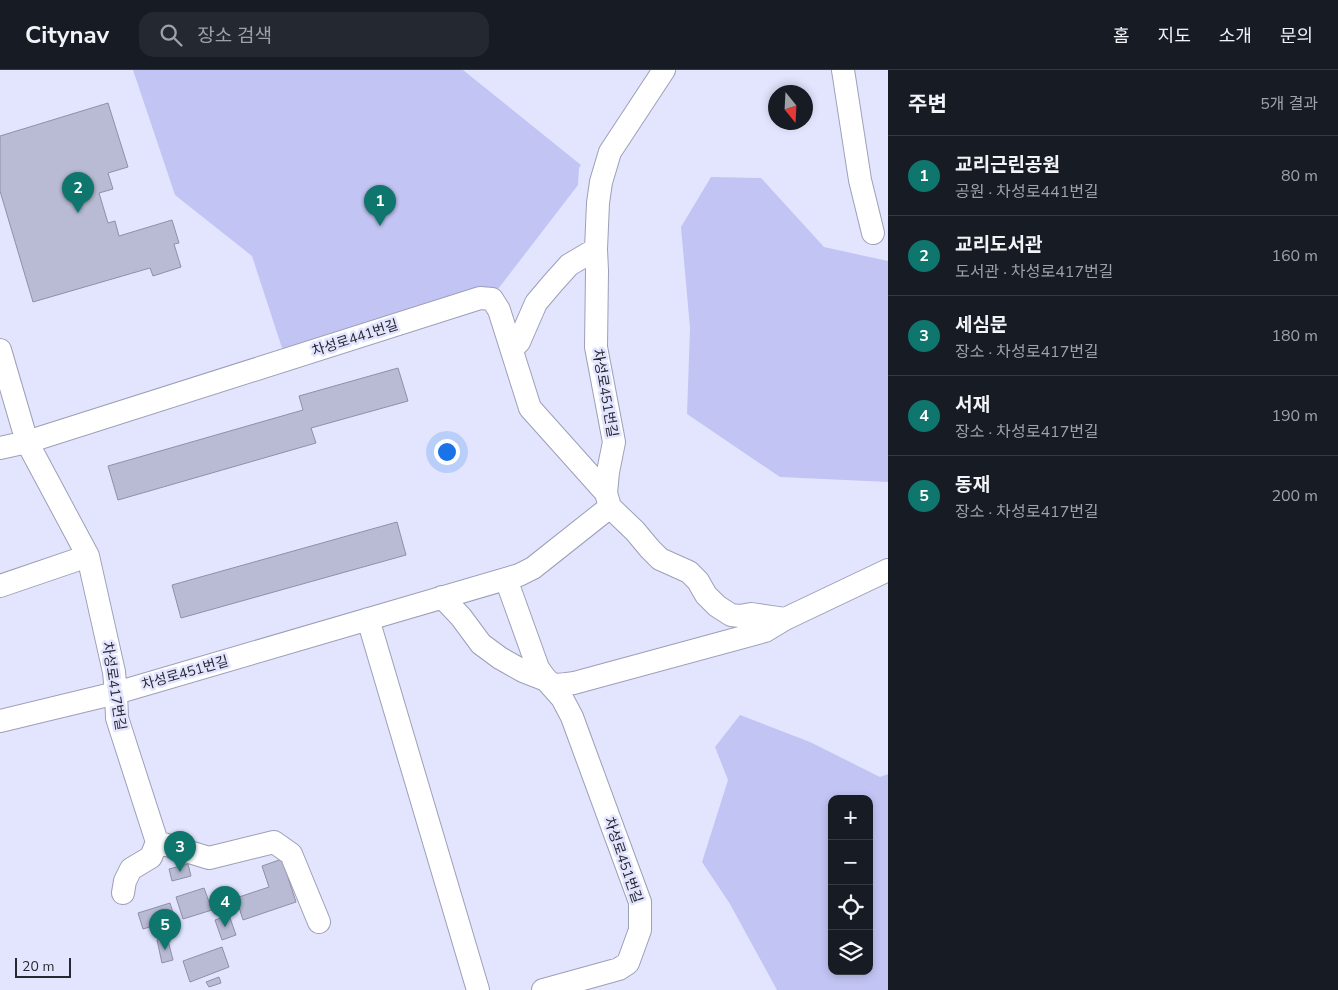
<!DOCTYPE html>
<html lang="ko">
<head>
<meta charset="utf-8">
<style>
  body { margin:0; font-family:"Nunito Sans","Noto Sans KR",sans-serif; background:#242831; color:#f1f3f6 }
  .controls { position:absolute; right:15px; bottom:15px; display:grid; overflow:hidden; border-radius:10px; box-shadow:0 2px 8px #0003 }
  .controls button { width:45px; height:45px; display:grid; place-items:center; padding:0; border:0; border-bottom:1px solid #363941; background:#171b24; color:#f1f3f6; font:25px sans-serif }
  .compass { position:absolute; left:768px; top:15px; width:45px; height:45px; border-radius:50%; background:#171b24; box-shadow:0 2px 8px #0003; rotate:162deg }
  .scale { position:absolute; left:15px; bottom:12px; width:56px; box-sizing:border-box; padding-left:5px; border:2px solid #282832; border-top:0; font-size:14px; line-height:18px; white-space:nowrap; color:#282832; -webkit-text-stroke:4px #e3e5ff; paint-order:stroke }
  .you { position:absolute; left:446px; top:381px; width:18px; height:18px; margin:-12px; border:4px solid #fff; border-radius:50%; background:#1a73e8; box-shadow:0 0 0 8px #1a73e833 }
  .badge { display:grid; place-items:center; width:32px; height:32px; border-radius:50%; background:#0f766e; color:#fff; font-size:16px; font-weight:700 }
  .pin { position:absolute; translate:-50% -41px; filter:drop-shadow(0 1px 2px #0008) }
  .pin::after { content:''; position:absolute; top:26px; width:18px; height:15px; background:inherit; clip-path:polygon(0 0,100% 0,50% 100%) }
  .list { margin:0; padding:0; list-style:none }
  h2 { display:flex; justify-content:space-between; align-items:center; height:65px; margin:0; padding:0 20px; font-size:21px }
  h2 small { font-size:16px; font-weight:400; color:#9ea1a6 }
  .list li { display:grid; grid-template-columns:32px 1fr auto; gap:15px; align-items:center; box-sizing:border-box; height:80px; padding:0 20px; border-top:1px solid #363941 }
  .list b { display:block; font-size:19px; white-space:nowrap }
  .list p { margin:0; font-size:16px; white-space:nowrap; color:#9ea1a6 }
  .list em { font-size:16px; font-style:normal; color:#9ea1a6 }
  .icon { flex:none; width:28px; height:28px; fill:none; stroke:currentColor; stroke-width:2; stroke-linecap:round; stroke-linejoin:round }
  .map { position:relative; flex:none; width:888px; height:920px; overflow:hidden }
  header { display:flex; align-items:center; gap:30px; box-sizing:border-box; height:70px; padding:0 25px; background:#171b24; border-bottom:1px solid #363941 }
  header strong { font-size:24px }
  nav { display:flex; gap:28px; margin-inline-start:auto; font-size:18px }
  .search { width:350px; height:45px; background:#242831; display:flex; align-items:center; gap:12px; box-sizing:border-box; padding:0 18px; border-radius:15px; color:#9ea1a6; font-size:19px }
  main { display:flex }
  aside { flex:1; background:#171b24 }
  .map>svg:first-child { display:block }
  .green { fill:#c2c4f4; fill-rule:evenodd }
  .building { fill:#b9bbd4; stroke:#8e90a8 }
  .lines { fill:none; stroke-linecap:round; stroke-linejoin:round }
  .minor-casing { stroke:#9d9fb7; stroke-width:24 }
  .minor { stroke:#fff; stroke-width:22 }
  .labels { text-anchor:middle; dominant-baseline:central; stroke-width:5; stroke-linejoin:round; paint-order:stroke }
  .street-label { font-size:14px; fill:#282832; stroke:#e3e5ff }
</style>
</head>
<body>
<header>
<strong>Citynav</strong>
<div class="search"><svg class="icon" aria-label="search" viewBox="0 0 24 24"><circle cx="10" cy="10" r="6"/><path d="M15 15l6 6"/></svg>장소 검색</div>
<nav><a>홈</a><a>지도</a><a>소개</a><a>문의</a></nav>
</header>
<main>
<div class="map">
<svg width="888" height="920" viewBox="0 0 888 920">
  <rect width="100%" height="100%" fill="#e3e5ff"/>
  <path class="green" d="M133,0H463L581,95L579,98L578,115L495,223L490,220L474,218L283,281L252,186L175,125Z
    M711,107L761,108L824,177L888,191V412L780,407L687,344L690,258L681,157Z
    M740,645L810,672L880,707L888,704V920H777L730,834L702,792L728,710L715,677ZM832,729H869V901H832Z"/>
  <path class="building" d="M108,33L128,97L108,103L113,119L99,123L108,153L115,151L119,166L172,150L179,173L174,174L181,197L153,206L150,198L33,232L0,121V66Z
    M398,298L408,331L311,358L316,373L118,430L108,396L303,340L299,326Z
    M397,452L406,485L181,548L172,515Z
    M282,789L296,832L243,850L236,828L269,817L262,796Z
    M188,794L191,806L172,811L169,799Z
    M204,818L212,840L183,849L176,827Z
    M170,833L175,849L143,859L138,843Z
    M229,845L236,865L222,870L215,850Z
    M167,867L173,890L162,893L157,870Z
    M222,877L229,897L190,912L183,891Z
    M219,907L221,913L209,917L206,912Z"/>
  <g class="lines">
    <defs>
      <path id="minor" d="M843,0L860,110L873,163
        M512,279L519,272L536,233L552,214L569,195L596,179
        M0,280L27,372L88,486L114,602L116,623L117,648L157,772
        M0,378L27,372L480,228L492,229L499,240L530,338L606,423
        M610,437L635,461L650,479L660,489L689,502L698,511L706,525L717,536L731,545L740,546L751,544L785,549
        M506,509L538,598C551,617 551,616 574,613L765,561L785,549L888,500
        M0,516L88,486
        M442,527L461,547L481,574L500,588L523,601L546,610L562,628L572,647L640,832V860L628,893L619,899L543,920
        M368,549L478,920
        M0,651L116,623L519,505L533,498L610,437L606,423L608,402L614,372L596,277L597,201L596,179L598,133L601,112L610,82L664,0
        M157,772L209,788L274,772L291,784L319,852
        M123,823L125,811L131,799L151,787L157,772"/>
    </defs>
    <use href="#minor" class="minor-casing"/>
    <use href="#minor" class="minor"/>
  </g>
  <g class="labels">
    <g class="street-label">
      <text transform="translate(355 268) rotate(-18)">차성로441번길</text>
      <text transform="translate(605 323) rotate(80)">차성로451번길</text>
      <text transform="translate(185 603) rotate(-16)">차성로451번길</text>
      <text transform="translate(114 616) rotate(81)">차성로417번길</text>
      <text transform="translate(623 790) rotate(71)">차성로451번길</text>
    </g>
  </g>
</svg>
<div class="controls">
<button>+</button>
<button>−</button>
<button><svg class="icon" aria-label="locate" viewBox="0 0 24 24"><circle cx="12" cy="12" r="6"/><path d="M12 2v4M12 18v4M2 12h4M18 12h4"/></svg></button>
<button><svg class="icon" aria-label="layers" viewBox="0 0 24 24"><path d="M12 4l9 5-9 5-9-5zM3 14l9 5 9-5"/></svg></button>
</div>
<svg class="compass" viewBox="-18 -18 36 36"><path d="M0-13l5 13h-10z" fill="#e53935"/><path d="M0 13l5-13h-10z" fill="#9ea1a6"/></svg>
<div class="scale">20 m</div>
<div class="you"></div>
<div class="pin badge" style="left:380px;top:156px">1</div>
<div class="pin badge" style="left:78px;top:143px">2</div>
<div class="pin badge" style="left:180px;top:802px">3</div>
<div class="pin badge" style="left:225px;top:857px">4</div>
<div class="pin badge" style="left:165px;top:880px">5</div>
</div>
<aside>
<h2>주변<small>5개 결과</small></h2>
<ul class="list">
<li><span class="badge">1</span><div><b>교리근린공원</b><p>공원 · 차성로441번길</p></div><em>80 m</em></li>
<li><span class="badge">2</span><div><b>교리도서관</b><p>도서관 · 차성로417번길</p></div><em>160 m</em></li>
<li><span class="badge">3</span><div><b>세심문</b><p>장소 · 차성로417번길</p></div><em>180 m</em></li>
<li><span class="badge">4</span><div><b>서재</b><p>장소 · 차성로417번길</p></div><em>190 m</em></li>
<li><span class="badge">5</span><div><b>동재</b><p>장소 · 차성로417번길</p></div><em>200 m</em></li>
</ul>
</aside>
</main>
</body>
</html>
